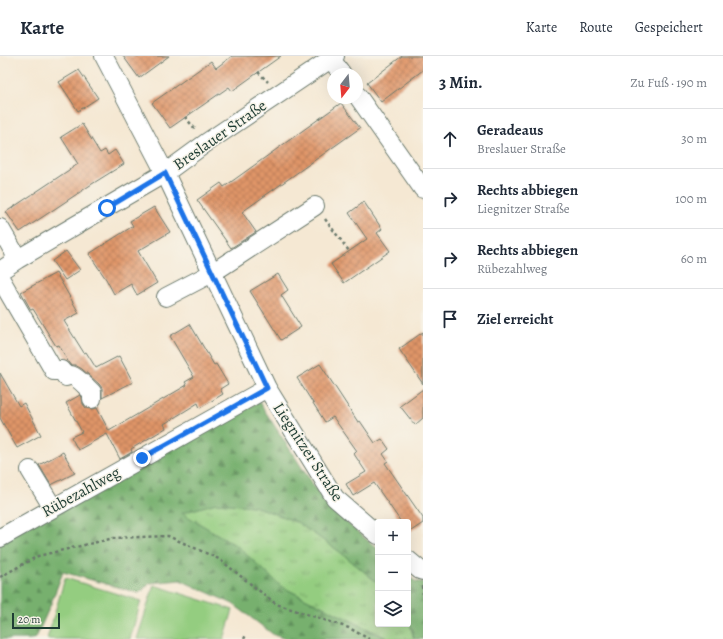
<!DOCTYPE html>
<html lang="de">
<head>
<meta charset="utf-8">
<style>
  body { margin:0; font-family:Alegreya,serif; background:#f2f2f3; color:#1f2937 }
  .controls { position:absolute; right:12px; bottom:12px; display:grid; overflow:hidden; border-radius:4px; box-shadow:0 4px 16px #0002 }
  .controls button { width:36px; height:36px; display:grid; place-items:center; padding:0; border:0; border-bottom:1px solid #e0e1e3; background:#fff; color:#1f2937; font:20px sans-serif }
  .compass { position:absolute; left:327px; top:12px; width:36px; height:36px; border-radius:50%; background:#fff; box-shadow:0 4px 16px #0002; rotate:196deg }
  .scale { position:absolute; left:12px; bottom:10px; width:48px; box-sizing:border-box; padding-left:4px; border:2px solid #1f3d34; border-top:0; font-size:11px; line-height:14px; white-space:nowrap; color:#1f3d34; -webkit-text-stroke:3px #f7f3e8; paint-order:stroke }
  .stop { position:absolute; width:12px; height:12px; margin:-9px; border:3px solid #1a73e8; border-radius:50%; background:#fff }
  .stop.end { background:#1a73e8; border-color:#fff; box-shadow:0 1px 4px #0008 }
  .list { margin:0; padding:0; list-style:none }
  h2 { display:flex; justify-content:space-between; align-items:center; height:52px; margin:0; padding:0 16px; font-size:17px }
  h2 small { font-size:13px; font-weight:400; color:#747a83 }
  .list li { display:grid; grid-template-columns:26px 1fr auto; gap:12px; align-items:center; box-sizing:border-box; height:60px; padding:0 16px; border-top:1px solid #e0e1e3 }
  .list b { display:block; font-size:15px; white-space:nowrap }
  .list p { margin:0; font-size:13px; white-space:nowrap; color:#747a83 }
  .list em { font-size:13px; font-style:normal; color:#747a83 }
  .icon { flex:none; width:22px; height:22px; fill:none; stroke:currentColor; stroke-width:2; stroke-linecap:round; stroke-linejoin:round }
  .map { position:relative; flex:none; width:423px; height:583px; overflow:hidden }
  header { display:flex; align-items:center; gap:24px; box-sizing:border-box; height:56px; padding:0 20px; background:#fff; border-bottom:1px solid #e0e1e3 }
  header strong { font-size:19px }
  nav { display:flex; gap:22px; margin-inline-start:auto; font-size:14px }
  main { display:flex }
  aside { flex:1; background:#fff }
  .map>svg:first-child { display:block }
  .grass { fill:url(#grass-tufts); stroke:#5a855a }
  .forest { fill:url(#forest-firs); stroke:#4b7651 }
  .pitch { fill:#94cd80; stroke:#5a855a }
  .building { fill:url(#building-cross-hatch) }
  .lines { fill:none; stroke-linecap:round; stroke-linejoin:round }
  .minor-casing { stroke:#6a796c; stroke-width:20 }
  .path { stroke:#6a796c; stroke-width:2.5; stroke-dasharray:3 3; stroke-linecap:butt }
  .minor { stroke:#fff; stroke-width:18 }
  .route { stroke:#1a73e8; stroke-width:5 }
  .labels { text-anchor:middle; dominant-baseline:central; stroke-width:3; stroke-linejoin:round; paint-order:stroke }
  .street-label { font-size:16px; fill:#1f3d34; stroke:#f7f3e8 }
</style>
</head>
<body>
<header>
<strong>Karte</strong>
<nav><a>Karte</a><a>Route</a><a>Gespeichert</a></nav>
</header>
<main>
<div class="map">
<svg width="423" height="583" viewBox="0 0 423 583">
  <defs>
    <pattern id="grass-tufts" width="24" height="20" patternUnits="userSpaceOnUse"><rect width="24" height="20" fill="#94cd80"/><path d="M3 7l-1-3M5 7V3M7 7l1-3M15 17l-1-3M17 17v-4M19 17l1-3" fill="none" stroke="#78a86a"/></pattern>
    <pattern id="forest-firs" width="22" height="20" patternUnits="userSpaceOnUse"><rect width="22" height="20" fill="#77b06e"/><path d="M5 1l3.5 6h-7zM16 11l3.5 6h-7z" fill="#61905b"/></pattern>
    <pattern id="building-cross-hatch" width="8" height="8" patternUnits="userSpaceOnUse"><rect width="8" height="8" fill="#df9468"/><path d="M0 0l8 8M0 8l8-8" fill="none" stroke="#b47a56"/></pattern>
  </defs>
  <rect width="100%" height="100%" fill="#f7f3e8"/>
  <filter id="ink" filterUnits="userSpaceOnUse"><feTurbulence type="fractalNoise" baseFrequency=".025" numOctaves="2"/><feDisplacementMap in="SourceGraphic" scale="8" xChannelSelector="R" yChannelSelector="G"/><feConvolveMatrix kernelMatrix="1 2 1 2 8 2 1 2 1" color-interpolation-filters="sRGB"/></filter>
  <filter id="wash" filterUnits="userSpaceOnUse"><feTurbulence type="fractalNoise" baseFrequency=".012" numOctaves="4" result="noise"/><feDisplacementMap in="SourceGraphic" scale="16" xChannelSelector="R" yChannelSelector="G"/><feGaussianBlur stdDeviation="0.9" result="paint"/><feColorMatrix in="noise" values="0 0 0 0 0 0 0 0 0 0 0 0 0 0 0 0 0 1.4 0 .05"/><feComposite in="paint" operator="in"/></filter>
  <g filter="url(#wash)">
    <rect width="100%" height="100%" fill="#f5e8d3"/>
    <path class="grass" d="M216,447L254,450L297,466L340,496L378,527V568H408V560L414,583H389L282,531L237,490L181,457Z"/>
    <path class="forest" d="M259,346L327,450L378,493V527L340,496L297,466L254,450L216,447L182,457L237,490L282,531L388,583H286L274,579L233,548L180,524L150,527L139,537L63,516L50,550L36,582L30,583H0V471L17,461Z
      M408,519L416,526H423V583H414L408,560Z"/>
    <path class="pitch" d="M65,522L141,545L130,583H47Z
      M154,529L233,554L224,583H137Z"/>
    <g id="blocks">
      <path class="building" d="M123,0H169L139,22Z
        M232,0H281L232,35L229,31L170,72L152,47L211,5L216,12Z
        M402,0H423V14L381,46L367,27Z
        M79,14L98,42L78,55L59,26Z
        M341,47L360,72L242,156L256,176L231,192L197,144L221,127L224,131Z
        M82,68L100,97L105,94L108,99L115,94L124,108L92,128L20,176L6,156L78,108L61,81Z
        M364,146L382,173L377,177L390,195L344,227L331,208L367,183L349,157Z
        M154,151L170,176L138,195L157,227L137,239L131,228L114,238L106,223L89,198L133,170L130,165Z
        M66,195L80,214L65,224L52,205Z
        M56,217L79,257L64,265L84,297L86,296L96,312L119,300L133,326L102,342V332L99,328L82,313L75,309H70L59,289L56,290L33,253L31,254L21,236Z
        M278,218L288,234L281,239L301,271L281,284L250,235Z
        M190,268L214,309L216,308L228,328L220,333L223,338L200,352L198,347L164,368L166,372L131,393L132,396L120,403L107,378L78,394L71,381L82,376L66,347L80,339L82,341L83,348L86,352L92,353L97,352L109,375L187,329L185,326L194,321L170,280Z
        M423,276V328L399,293Z
        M320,308L358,366L360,365L375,387L382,383L389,393L383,398L388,405L385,407L423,462V467L408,477V466H401L374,427L353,440L346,428L366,416L354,398L357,395L333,361L325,366L297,322Z
        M0,317L19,350L24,347L41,379L17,392L0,362Z
        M423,333V362L415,369L400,350Z
        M63,396L75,417L51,429L39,409Z"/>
    </g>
  </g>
  <g filter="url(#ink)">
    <use href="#blocks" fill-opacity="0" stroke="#6a796c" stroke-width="1"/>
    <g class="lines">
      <defs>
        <path id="minor" d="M104,0L165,117L267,332L335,442L378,479
          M331,3L342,18
          M357,39L423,133
          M0,172L18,203
          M0,215L18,203L165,117L206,87L335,0
          M0,222L54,315L61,314L66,321L71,319C79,322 85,330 92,336V343
          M166,241L212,217L315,150
          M30,414L53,452
          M0,482L267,332
          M408,504L420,514L423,515"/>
      </defs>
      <use href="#minor" class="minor-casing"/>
      <path class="path" d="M258,16L268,26
        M185,61L196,74
        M325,163L349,195
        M0,521L38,500L114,482L168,480L219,503L276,548L349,572L369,583
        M422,530L423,538
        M244,583L246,579"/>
      <use href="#minor" class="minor"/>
    </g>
  </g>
  <g class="lines" filter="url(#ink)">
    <path class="route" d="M107,152L165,117L267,332L142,402"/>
  </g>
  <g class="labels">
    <g class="street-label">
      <text transform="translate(220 79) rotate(-35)">Breslauer Straße</text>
      <text transform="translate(308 396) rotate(57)">Liegnitzer Straße</text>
      <text transform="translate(81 436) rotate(-29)">Rübezahlweg</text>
    </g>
  </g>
</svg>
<div class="controls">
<button>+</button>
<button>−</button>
<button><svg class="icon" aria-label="layers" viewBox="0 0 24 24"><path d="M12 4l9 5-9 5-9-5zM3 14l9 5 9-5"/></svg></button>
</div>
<svg class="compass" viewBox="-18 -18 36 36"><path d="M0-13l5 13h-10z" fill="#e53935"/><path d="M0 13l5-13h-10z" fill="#747a83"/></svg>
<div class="scale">20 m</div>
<div class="stop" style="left:107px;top:152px"></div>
<div class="stop end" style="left:142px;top:402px"></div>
</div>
<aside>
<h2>3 Min.<small>Zu Fuß · 190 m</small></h2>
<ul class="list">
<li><svg class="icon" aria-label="ahead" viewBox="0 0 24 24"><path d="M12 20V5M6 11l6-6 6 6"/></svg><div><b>Geradeaus</b><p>Breslauer Straße</p></div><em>30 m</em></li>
<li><svg class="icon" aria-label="right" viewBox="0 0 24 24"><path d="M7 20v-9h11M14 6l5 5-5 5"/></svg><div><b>Rechts abbiegen</b><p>Liegnitzer Straße</p></div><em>100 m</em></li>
<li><svg class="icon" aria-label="right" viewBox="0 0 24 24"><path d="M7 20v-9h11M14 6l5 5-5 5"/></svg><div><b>Rechts abbiegen</b><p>Rübezahlweg</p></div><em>60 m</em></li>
<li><svg class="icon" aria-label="arrive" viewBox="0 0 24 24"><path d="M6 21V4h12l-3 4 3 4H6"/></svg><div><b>Ziel erreicht</b></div></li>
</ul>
</aside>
</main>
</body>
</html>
